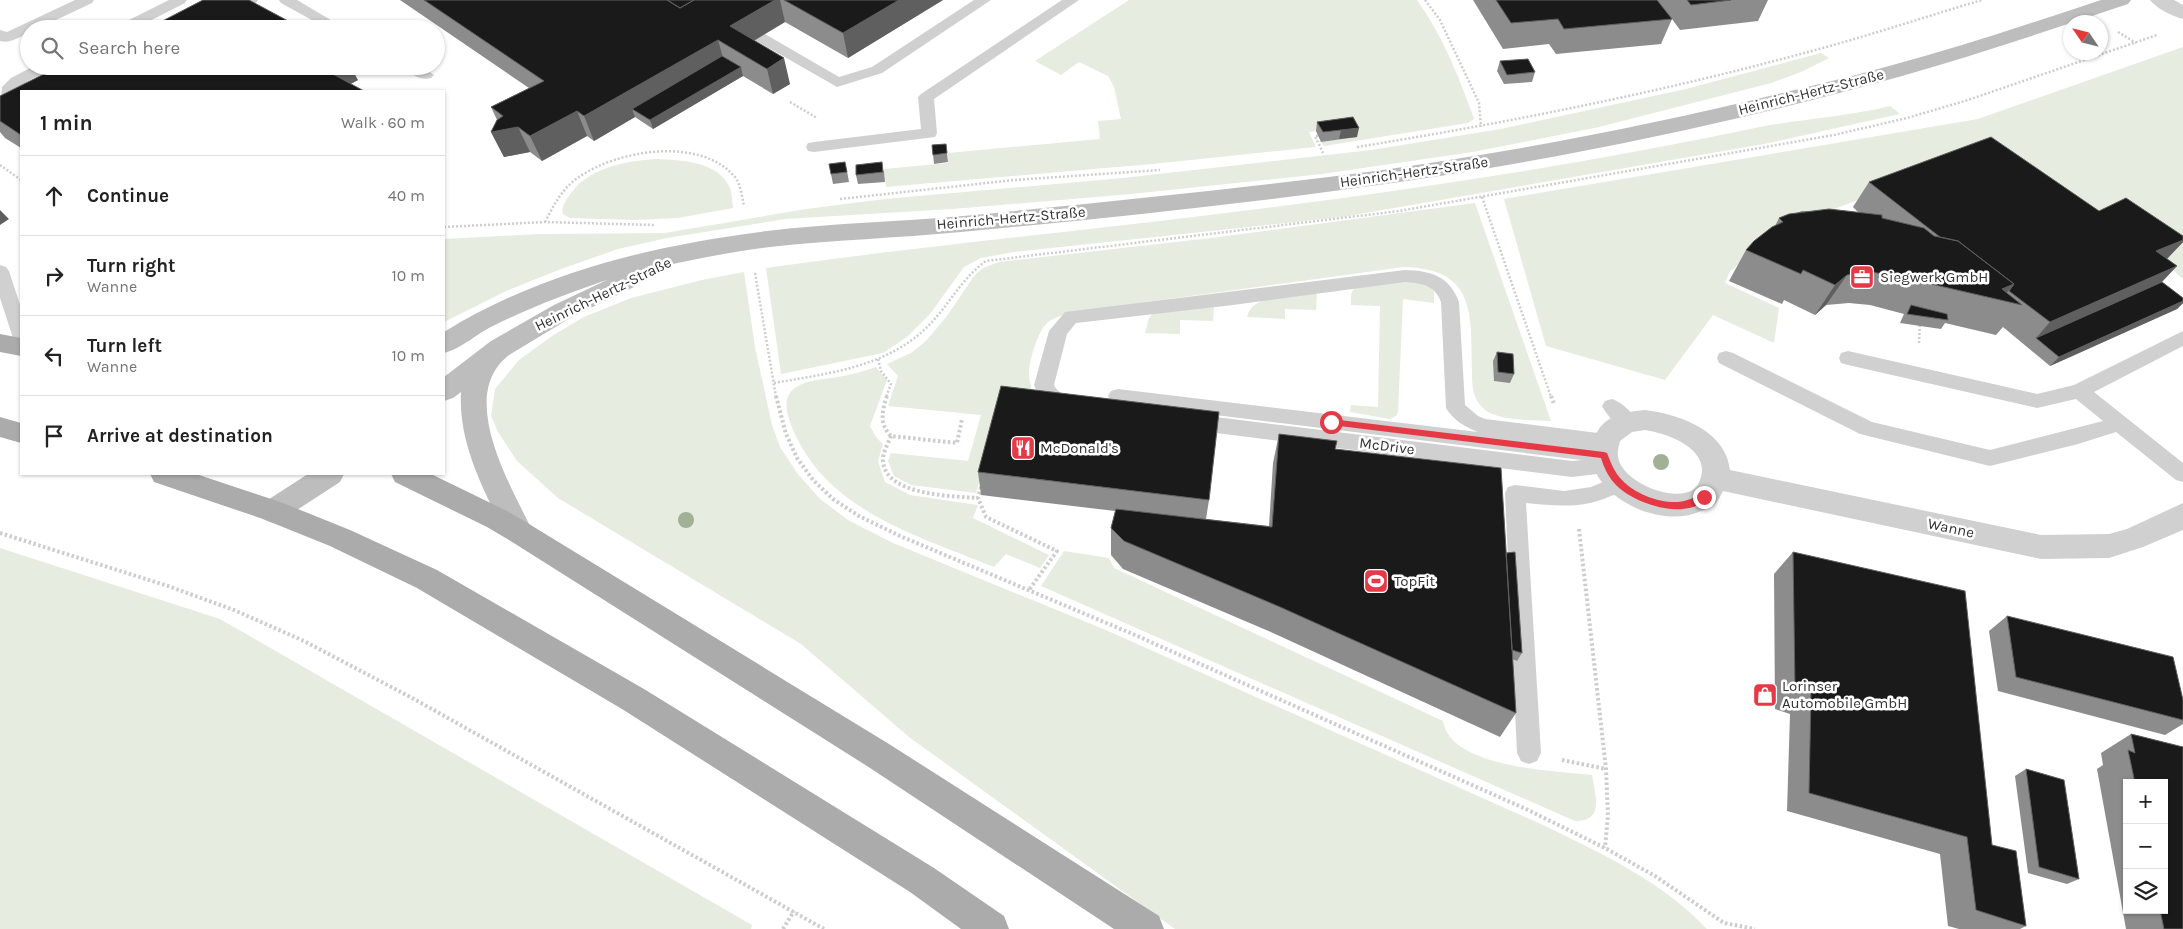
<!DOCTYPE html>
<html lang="en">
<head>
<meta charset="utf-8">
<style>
  body { margin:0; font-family:Karla,sans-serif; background:#f2f2f2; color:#222 }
  .controls { position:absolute; right:15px; bottom:15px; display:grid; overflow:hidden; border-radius:0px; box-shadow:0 1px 4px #0004 }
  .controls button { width:45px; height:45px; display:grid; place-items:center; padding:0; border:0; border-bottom:1px solid #e0e0e0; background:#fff; color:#222; font:25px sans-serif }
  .compass { position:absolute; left:2063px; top:15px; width:45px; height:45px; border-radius:50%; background:#fff; box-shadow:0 1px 4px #0004; rotate:305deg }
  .stop { position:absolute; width:15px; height:15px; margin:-11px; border:4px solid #e63946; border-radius:50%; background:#fff }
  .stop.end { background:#e63946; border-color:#fff; box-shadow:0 1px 5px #0008 }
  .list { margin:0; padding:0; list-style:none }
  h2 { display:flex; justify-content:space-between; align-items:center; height:65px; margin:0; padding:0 20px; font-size:21px }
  h2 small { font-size:16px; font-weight:400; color:#767676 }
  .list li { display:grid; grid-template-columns:32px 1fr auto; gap:15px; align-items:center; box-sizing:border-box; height:80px; padding:0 20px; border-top:1px solid #e0e0e0 }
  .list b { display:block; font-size:19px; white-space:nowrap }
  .list p { margin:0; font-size:16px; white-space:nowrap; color:#767676 }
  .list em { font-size:16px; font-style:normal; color:#767676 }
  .icon { flex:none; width:28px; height:28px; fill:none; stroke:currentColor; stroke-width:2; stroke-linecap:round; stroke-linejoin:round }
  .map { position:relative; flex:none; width:2183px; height:929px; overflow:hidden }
  .search { position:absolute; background:#fff; box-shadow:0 1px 4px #0004; left:20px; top:20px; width:425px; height:55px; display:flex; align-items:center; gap:12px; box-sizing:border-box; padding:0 18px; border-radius:28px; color:#767676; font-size:19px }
  .panel { position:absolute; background:#fff; box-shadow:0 1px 4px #0004; left:20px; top:90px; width:425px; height:385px; border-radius:0px }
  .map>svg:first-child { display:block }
  .green { fill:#e6ecdf }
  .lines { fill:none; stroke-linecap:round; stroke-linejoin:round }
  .path-far1 { stroke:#cdcdcd; stroke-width:2.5; stroke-dasharray:2 2; stroke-linecap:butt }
  .path { stroke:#cdcdcd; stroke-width:4; stroke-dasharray:2.5 2.5; stroke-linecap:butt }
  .lane { fill:#d0d0d0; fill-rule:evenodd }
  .street { fill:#d0d0d0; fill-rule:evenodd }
  .secondary { fill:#bdbdbd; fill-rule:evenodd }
  .primary { fill:#ababab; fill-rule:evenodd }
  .tree { fill:#a2b095 }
  .wall { fill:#8c8c8c; fill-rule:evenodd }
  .shaded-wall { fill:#5f5f5f }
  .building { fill:#1a1a1a; stroke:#5f5f5f }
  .route { fill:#e63946 }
  .labels { text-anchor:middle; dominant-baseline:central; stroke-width:5; stroke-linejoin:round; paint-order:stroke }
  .street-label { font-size:15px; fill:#333; stroke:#fff }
  .poi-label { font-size:15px; fill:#333; stroke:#fff; text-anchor:start }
</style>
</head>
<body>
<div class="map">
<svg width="2183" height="929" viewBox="0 0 2183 929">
  <rect width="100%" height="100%" fill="#fff"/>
  <path class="green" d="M1129,0H1417C1443,36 1459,77 1474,119L1468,123L1324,146L1321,142L1356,137L1351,127L1309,132L1316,147L1152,164L886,187L884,169L948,163V153L1100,139L1098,121L1121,119L1114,87L1108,76L1079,62L1061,75L1035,61Z
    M2183,47V279L2166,264L1973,157L1829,211L1767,242L1730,271L1725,283L1779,308L1774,343L1713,315L1665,380L1546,346L1504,199L1978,119Z
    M1821,53L1829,58L1801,72L1771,83L1599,127L1473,152L1322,174L1131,194L952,209L785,219L667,238L618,249L561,269L506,291L444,322V239L540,234L665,233L806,209L885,199L1123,178L1371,150L1501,129L1686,89Z
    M1890,106L1900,114L1764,144L1342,217L1014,252L981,258L964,267L930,314L907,337L883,353L781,374L766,268C900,249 1034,236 1168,220C1365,197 1561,169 1755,128C1799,119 1846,117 1890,106Z
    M656,159C680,160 719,161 730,188C732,194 732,202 733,208L678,218L635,220L570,218L563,214C561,207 565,202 569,196C587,168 625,161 656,159Z
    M1475,203L1551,421C1532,420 1497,421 1484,409C1472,398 1472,385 1472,370C1471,313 1476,269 1404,267L1080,311C1069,314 1056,315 1047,323C1038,331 1028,363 1029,375C1029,382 1033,386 1031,394L1003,395L976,493L911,485L894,476L888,461L891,453L968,461L981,415L888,406L898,376L887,364L911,353L926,341L947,316L974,276L983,268L999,262L1211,238Z
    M744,272L755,347L772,425L780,447L797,473L820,499L848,520L893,543L1108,631L1543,825C1601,853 1663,882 1707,929H1175L909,737L801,644L558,498L517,461L498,432L491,416L495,389L519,360L552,336L584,317L631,298L702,280Z
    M1424,281L1434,291V303L1403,299L1398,412L1396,416L1390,419L1350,412L1351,405L1378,407L1380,306L1351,305C1351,298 1350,291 1356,287C1366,280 1410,282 1424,281Z
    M1314,293L1317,295L1316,310L1285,309V319L1247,317C1252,293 1293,296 1314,293Z
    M1212,305L1214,308L1213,321L1180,320V334L1145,333L1149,318L1153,313Z
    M876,367L887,380L870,426L876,437L883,444L878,461L885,482L910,495L978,505L973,518L1049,555L1040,568L1006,554L994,567C916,535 822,510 790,422C786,411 783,396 795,388C807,379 829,379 843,376C854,374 865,371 876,367Z
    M0,548L220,619L752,925L751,929H0Z
    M1064,551L1109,558L1114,568L1443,721C1450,768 1555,771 1592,775C1595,795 1605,822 1575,821L1041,586Z"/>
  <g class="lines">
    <path class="path-far1" d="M1425,0L1440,20L1479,103L1481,127
      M2118,32L2136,43
      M790,102L817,118
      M1318,136H1315L1323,153
      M1357,147C1512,122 1667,91 1819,49C1874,34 1928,16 1982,0
      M0,165L21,180
      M1482,197L1551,397
      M840,199L1014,180L1160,170
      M545,222C554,205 563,187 579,177C618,150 700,136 735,177C741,185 742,197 744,206
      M444,227L545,222L655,225
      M755,273L776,397
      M1919,343L1920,322
      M878,359L881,371L891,384L886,397
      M774,383C830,373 890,367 931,323C950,303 963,277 986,261L1399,211L1834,135L1907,118L1968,100L2157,35"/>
    <path class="path" d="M776,396L786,434L797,458L813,480L833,499L859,516L900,536L1135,635L1526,809L1605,848L1655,876L1724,923L1755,929
      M887,396C882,411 879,424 891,436L957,443L962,419
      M1551,396L1554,404
      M891,436C888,444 882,453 883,462C887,496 953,496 978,498
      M981,487L978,498L986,517L1057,551L1029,590
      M1579,529L1606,769L1608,815L1605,848
      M0,533L168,586L234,610L304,641L414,699L824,929
      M1562,760L1606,769
      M783,929L794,911"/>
    <path class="lane" d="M75,0H94L92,3L37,29H29V33C19,37 10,44 0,41V30L7,32Z
      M169,0H187L185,3L134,29H115L117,26Z
      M240,0H258L256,3L207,29H188L190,26Z
      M279,0H297L346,29H328L281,3Z
      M699,0H716L732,9L765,34L839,77L872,67L974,0H991L882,73L837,87L755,40Z
      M1062,0H1079L934,99L937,133L935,137L814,152L808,151L806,147L808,143L814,142L921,129L918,97L921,94Z
      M34,66H54L52,69L28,81L12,94V100L21,102V112L0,107L2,87L11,78Z
      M402,66H421L434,75L431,78C422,81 408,74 402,66Z
      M0,265L6,267L9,271L21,308V342L14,340L12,335L0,298Z
      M1405,270C1432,271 1449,276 1459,302L1465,405L1478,416L1485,419L1614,435L1617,440L1614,445L1605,448L1611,449L1614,455L1612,460L1617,466L1614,472L1572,477L1192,430L1185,427L1182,422L1185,417L1192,414L1572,461L1582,460L1118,403L1111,401L1108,396L1111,391L1118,389L1478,432C1465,427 1453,420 1446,408L1441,302C1435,285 1421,283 1405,282L1233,305L1076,323L1067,334L1054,385C1059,396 1073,396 1079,406L1076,411C1058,417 1040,401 1034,385L1049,331L1065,312Z
      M2183,331V346L2094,392L2183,463V482L2176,480L2116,432L2078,444L1990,466L1860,434L1719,363L1717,358L1719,353L1726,351L1733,353L1872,422L1990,450L2103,421L2076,399L2037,408L1848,365L1841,363L1839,358L1841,353L1848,351L2037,394L2074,385Z
      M1612,399C1622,402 1632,412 1637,422L1634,427C1620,432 1609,418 1602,406L1605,401Z
      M1620,475L1627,477L1630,483C1626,491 1619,493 1611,496C1583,509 1556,506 1526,503L1541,753L1537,761L1529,764L1521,761L1517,753L1505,493L1508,487L1515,485L1564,491L1591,487Z"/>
    <path class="street" d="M2150,0H2174L2183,5V19C2172,16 2157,9 2150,0Z
      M1645,410C1678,414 1726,430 1730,470L2041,535L2109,534L2127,529L2183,503V530L2143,547L2109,558L2041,559L1723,491C1721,495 1718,501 1715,504C1712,507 1706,509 1701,511C1670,526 1621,509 1601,481C1597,476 1591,463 1590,456C1589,444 1598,426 1608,420C1619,413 1633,411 1645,410ZM1645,430C1665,433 1704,446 1702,472C1701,478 1699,485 1694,489C1674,504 1620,481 1618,456C1617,452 1619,445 1620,441L1632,432Z"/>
    <path class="secondary" d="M2101,0H2131L2128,4C2053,29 1979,54 1902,76C1720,127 1529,166 1341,190C1215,207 1087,220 961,232C897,238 833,240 770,247C725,252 679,263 635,272L638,273L641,279L638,285L572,317L509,355C456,396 511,486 533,532L529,540L519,544L509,540C486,495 458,445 461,392L453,398L444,401V377L491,341L554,305L607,280C569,293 531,307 495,325C477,333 463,348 444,353V332C541,272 655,245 767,231C832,223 898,222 963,216C1088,204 1213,191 1337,176C1487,157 1635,129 1782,93C1818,84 1854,76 1889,66C1961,47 2031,23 2101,0Z
      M308,474H344L340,482L283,519L273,523L263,519L259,511L263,503Z"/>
    <path class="primary" d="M0,334L21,338V356L0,352Z
      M0,417L21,423V443L0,437Z
      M150,474H196L283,503L350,530L437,570L644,689L934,868L1004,916L1009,929H961L910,892L622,709L417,588L330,546L263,519L154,482Z
      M391,474H431L507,511L529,524L889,744L1159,916L1164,929H1114L867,766L509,540L487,527L395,482Z"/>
  </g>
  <g class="tree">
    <circle cx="1661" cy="462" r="8"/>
    <circle cx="686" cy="520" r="8"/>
  </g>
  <path class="wall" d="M400,0H943L848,58L785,22L754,41L790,84L773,94L743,76L653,129L635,117L594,141L587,136L542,161L530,152L504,157L491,132L497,120L491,107L529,88Z
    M1473,0H1768L1758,21L1680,30L1672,19L1661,44L1556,54L1549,44L1503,49Z
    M1500,61L1535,72L1532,82L1504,84L1497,71Z
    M59,73L358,80L350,84L21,91V148L5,138L0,132V96Z
    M1353,117L1357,137L1321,142L1316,131L1317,122Z
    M946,144L948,162L934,164L932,145Z
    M847,171L849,182L833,184L831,174Z
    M884,171L885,182L858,184L856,175Z
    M1869,182L2099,211L2183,236V242L2167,259L2177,266L2162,282L2183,298V303L2177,309L2050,366L2003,327L1996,335L1945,323L1941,329L1900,323L1904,314L1870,305L1849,303L1826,305L1815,315L1784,300L1782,304L1729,281L1746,250L1775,226L1779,218L1800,212L1801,211L1859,213L1853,207Z
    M1497,352L1514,374L1510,383L1494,381L1493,361Z
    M1279,434L1335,449L1506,553L1522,653L1517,661L1512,659L1516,713L1500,737L1273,633L1123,569L1111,555V528L1115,511L981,495L978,472L1209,500L1206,519L1269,526L1273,463Z
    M1793,552L1992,845L2026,926L2020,929H1959L1948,926L1940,854L1787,811L1790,714L1775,709L1774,574Z
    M2007,616L2183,700V724L2165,735L1998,691L1989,631Z
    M2131,734L2183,747V929H2126L2097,769L2103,765L2101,753ZM2127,783H2164V910H2127Z
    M2026,769L2079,879L2067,884L2028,873L2015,776Z"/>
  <path class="shaded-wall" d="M775,0H780L785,22L736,51L730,26Z
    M899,0H943L848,58L843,33Z
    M718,40L725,65L632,109L635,117L594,141L584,116Z
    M784,58L790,84L773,94L767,69Z
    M315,66H350L358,80L338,91Z
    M741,67L743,76L653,129L650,120Z
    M577,111L587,136L542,161L530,136Z
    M518,127L530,152L504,157L491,132Z
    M1359,128L1357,137L1339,139L1341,130Z
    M0,210L9,219L0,225Z
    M2183,240V242L2163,263L2156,251Z
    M2177,266L2153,291L2036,338L2050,322Z
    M1847,275L1826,305L1815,315L1835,285Z
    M2014,284L2001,300L2002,289Z
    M2183,301V303L2177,309L2050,366L2059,357Z"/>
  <path class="building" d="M203,0H249L303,29H147Z
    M424,0H667L680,8L694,0H775L730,26L784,58L767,69L718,40L584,116L577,111L530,136L518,127L491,132L497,120L503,116L491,107L544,81Z
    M667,0H694L680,8Z
    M784,0H899L843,33Z
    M1496,0H1657L1672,19L1564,29L1558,19L1511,23Z
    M1687,0H1731L1691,5Z
    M722,56L741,67L650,120L632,109Z
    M1528,59L1535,72L1507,75L1500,61Z
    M73,66H318L364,91H21V135L0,121V96L54,69L59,73Z
    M1353,117L1359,128L1323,132L1317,122Z
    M1991,137L2099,211L2126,198L2183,236V240L2156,251L2177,266L2050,322L2009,291L2014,284L1958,241L1940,237L1869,182Z
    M946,144L947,153L933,155L932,145Z
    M845,162L847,172L831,174L829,164Z
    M882,162L883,172L856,175V165Z
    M1829,209L1882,215V218L1924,228L1934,236L1958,241L2014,284L2002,289L2022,305L1892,275L1870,272L1847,275L1835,285L1803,270L1801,274L1746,250L1754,241L1772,227L1783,222L1779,218L1789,214Z
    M2162,282L2183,298V301L2059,357L2036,338Z
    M1911,305L1947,314L1948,320L1907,314Z
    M1497,352L1513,354L1514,374L1498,372Z
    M1001,386L1219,412L1209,500L978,472Z
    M1279,434L1337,441L1335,449L1501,468L1516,713L1280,607L1124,541L1111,528L1116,509L1272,527Z
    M1515,552L1522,653L1512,650L1506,553Z
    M1793,552L1965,591L1992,845L2016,851L2026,926L1976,910L1967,837L1809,793L1811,694L1795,689Z
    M2007,616L2173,657L2183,700V720L2016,677Z
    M2131,734L2183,747V929H2164L2160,910H2164V783H2135L2128,750L2135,753Z
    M2026,769L2064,780L2079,879L2039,867Z"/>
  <path class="route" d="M1331,419L1604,452L1607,453C1611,463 1614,472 1622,480C1635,494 1659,503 1678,502C1688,501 1695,497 1704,493L1708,497C1688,522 1634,504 1616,485C1609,478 1604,468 1601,458L1331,425L1327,422Z"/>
  <defs>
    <symbol id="office-square" viewBox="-11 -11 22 22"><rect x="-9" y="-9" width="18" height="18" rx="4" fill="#e63946" stroke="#fff"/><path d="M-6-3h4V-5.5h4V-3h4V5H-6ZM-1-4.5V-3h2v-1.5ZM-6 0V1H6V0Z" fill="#fff"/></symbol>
    <symbol id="restaurant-square" viewBox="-11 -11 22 22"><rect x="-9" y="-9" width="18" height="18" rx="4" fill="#e63946" stroke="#fff"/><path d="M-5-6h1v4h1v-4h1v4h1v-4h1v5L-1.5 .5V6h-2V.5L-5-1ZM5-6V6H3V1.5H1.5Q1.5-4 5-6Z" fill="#fff"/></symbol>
    <symbol id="stadium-square" viewBox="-11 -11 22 22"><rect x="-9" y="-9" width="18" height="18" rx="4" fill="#e63946" stroke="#fff"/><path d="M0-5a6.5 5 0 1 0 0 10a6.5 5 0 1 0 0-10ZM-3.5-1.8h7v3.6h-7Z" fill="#fff"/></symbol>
    <symbol id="shop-square" viewBox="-11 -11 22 22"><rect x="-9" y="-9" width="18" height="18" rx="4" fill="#e63946" stroke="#fff"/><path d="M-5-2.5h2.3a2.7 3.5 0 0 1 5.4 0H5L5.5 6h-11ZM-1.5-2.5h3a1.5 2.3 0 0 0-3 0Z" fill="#fff"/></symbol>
  </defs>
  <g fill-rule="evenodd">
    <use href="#office-square" x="1848" y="263" width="28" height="28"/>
    <use href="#restaurant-square" x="1009" y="434" width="28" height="28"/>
    <use href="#stadium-square" x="1362" y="567" width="28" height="28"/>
    <use href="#shop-square" x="1751" y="681" width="28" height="28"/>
  </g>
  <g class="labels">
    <g class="street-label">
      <text transform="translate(1811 92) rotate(-14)">Heinrich-Hertz-Straße</text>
      <text transform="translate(1414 172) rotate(-8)">Heinrich-Hertz-Straße</text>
      <text transform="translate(1011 218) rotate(-5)">Heinrich-Hertz-Straße</text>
      <text transform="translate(603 294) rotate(-26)">Heinrich-Hertz-Straße</text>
      <text transform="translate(1387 446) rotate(7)">McDrive</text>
      <text transform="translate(1951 528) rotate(12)">Wanne</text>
    </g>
    <g class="poi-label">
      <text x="1880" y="277">Siegwerk GmbH</text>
      <text x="1040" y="448">McDonald's</text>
      <text x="1394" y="581">TopFit</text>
      <text x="1782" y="686">Lorinser<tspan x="1782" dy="17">Automobile GmbH</tspan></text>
    </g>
  </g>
</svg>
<div class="controls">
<button>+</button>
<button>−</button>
<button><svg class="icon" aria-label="layers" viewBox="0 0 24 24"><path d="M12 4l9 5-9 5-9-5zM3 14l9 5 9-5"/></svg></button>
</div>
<svg class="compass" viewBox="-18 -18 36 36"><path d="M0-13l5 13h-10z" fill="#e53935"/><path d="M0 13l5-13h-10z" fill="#767676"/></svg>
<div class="stop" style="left:1331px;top:422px"></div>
<div class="stop end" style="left:1704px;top:497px"></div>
<div class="search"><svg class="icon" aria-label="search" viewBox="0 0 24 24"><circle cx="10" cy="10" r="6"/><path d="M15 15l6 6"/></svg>Search here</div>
<section class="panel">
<h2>1 min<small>Walk · 60 m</small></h2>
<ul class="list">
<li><svg class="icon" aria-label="ahead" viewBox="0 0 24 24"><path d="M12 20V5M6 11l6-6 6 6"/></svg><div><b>Continue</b></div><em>40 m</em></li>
<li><svg class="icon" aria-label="right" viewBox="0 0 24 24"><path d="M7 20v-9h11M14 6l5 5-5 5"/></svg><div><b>Turn right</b><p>Wanne</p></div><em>10 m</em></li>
<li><svg class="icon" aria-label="left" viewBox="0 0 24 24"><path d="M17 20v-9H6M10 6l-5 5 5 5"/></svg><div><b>Turn left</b><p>Wanne</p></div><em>10 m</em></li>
<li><svg class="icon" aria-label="arrive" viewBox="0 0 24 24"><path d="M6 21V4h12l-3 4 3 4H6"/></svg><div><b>Arrive at destination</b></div></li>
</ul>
</section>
</div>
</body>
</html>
